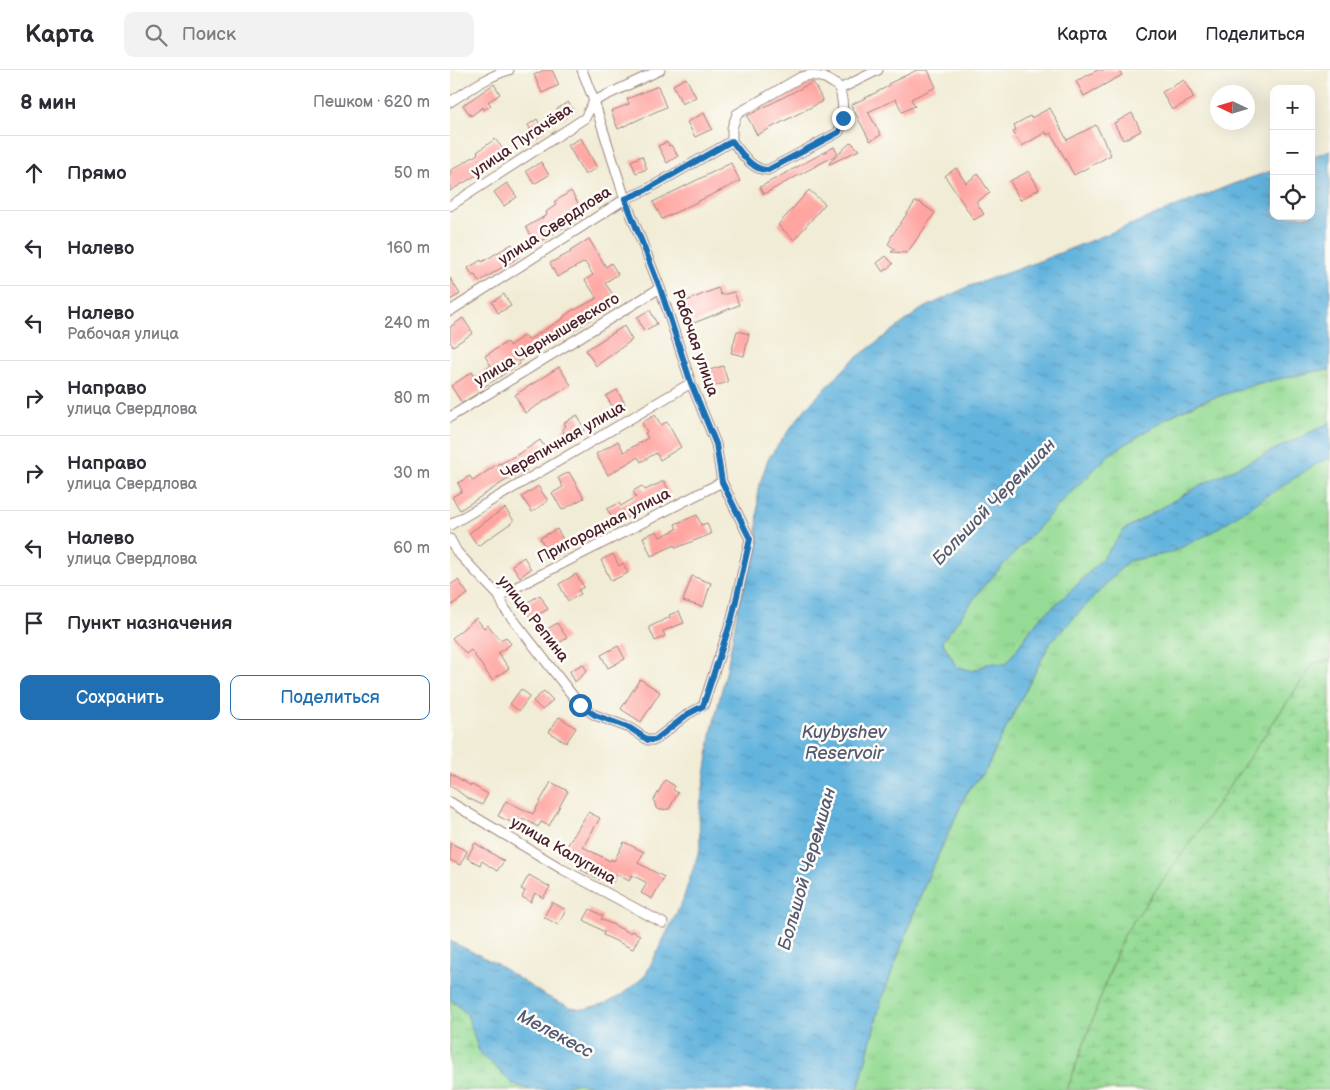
<!DOCTYPE html>
<html lang="ru">
<head>
<meta charset="utf-8">
<style>
  body { margin:0; font-family:"Balsamiq Sans",sans-serif; background:#f2f2f3; color:#2b2b33 }
  .controls { position:absolute; right:15px; top:15px; display:grid; overflow:hidden; border-radius:10px; box-shadow:0 5px 20px #0002 }
  .controls button { width:45px; height:45px; display:grid; place-items:center; padding:0; border:0; border-bottom:1px solid #e1e1e2; background:#fff; color:#2b2b33; font:25px sans-serif }
  .compass { position:absolute; left:760px; top:15px; width:45px; height:45px; border-radius:50%; background:#fff; box-shadow:0 5px 20px #0002; rotate:274deg }
  .stop { position:absolute; width:15px; height:15px; margin:-11px; border:4px solid #1f6fb2; border-radius:50%; background:#fff }
  .stop.end { background:#1f6fb2; border-color:#fff; box-shadow:0 1px 5px #0008 }
  .list { margin:0; padding:0; list-style:none }
  h2 { display:flex; justify-content:space-between; align-items:center; height:65px; margin:0; padding:0 20px; font-size:21px }
  h2 small { font-size:16px; font-weight:400; color:#7c7c81 }
  .list li { display:grid; grid-template-columns:32px 1fr auto; gap:15px; align-items:center; box-sizing:border-box; height:75px; padding:0 20px; border-top:1px solid #e1e1e2 }
  .list b { display:block; font-size:19px; white-space:nowrap }
  .list p { margin:0; font-size:16px; white-space:nowrap; color:#7c7c81 }
  .list em { font-size:16px; font-style:normal; color:#7c7c81 }
  .actions { display:flex; gap:10px; padding:15px 20px }
  .actions a { flex:1; padding:11px 0; border:1px solid #1f6fb2; border-radius:10px; text-align:center; font-size:18px; color:#1f6fb2 }
  .actions .main { background:#1f6fb2; color:#fff }
  .icon { flex:none; width:28px; height:28px; fill:none; stroke:currentColor; stroke-width:2; stroke-linecap:round; stroke-linejoin:round }
  .map { position:relative; flex:none; width:880px; height:1020px; overflow:hidden }
  header { display:flex; align-items:center; gap:30px; box-sizing:border-box; height:70px; padding:0 25px; background:#fff; border-bottom:1px solid #e1e1e2 }
  header strong { font-size:24px }
  nav { display:flex; gap:28px; margin-inline-start:auto; font-size:18px }
  .search { width:350px; height:45px; background:#f2f2f3; display:flex; align-items:center; gap:12px; box-sizing:border-box; padding:0 18px; border-radius:10px; color:#7c7c81; font-size:19px }
  main { display:flex }
  aside { flex:1; background:#fff }
  .map>svg:first-child { display:block }
  .grass { fill:url(#grass-tufts); stroke:#707d60 }
  .wetland { fill:url(#wetland-marsh); stroke:#707d60 }
  .water { fill:url(#water-ripples); stroke:#566984 }
  .building { fill:#ffa5a1 }
  .lines { fill:none; stroke-linecap:round; stroke-linejoin:round }
  .minor-casing { stroke:#9e8680; stroke-width:11 }
  .minor { stroke:#fff; stroke-width:9 }
  .route { stroke:#1f6fb2; stroke-width:6 }
  .labels { text-anchor:middle; dominant-baseline:central; stroke-width:5; stroke-linejoin:round; paint-order:stroke }
  .street-label { font-size:16px; fill:#4a1f2b; stroke:#fdfcf7 }
  .water-label { font-size:18px; font-style:italic; fill:#545a72; stroke:#fdfcf7 }
</style>
</head>
<body>
<header>
<strong>Карта</strong>
<div class="search"><svg class="icon" aria-label="search" viewBox="0 0 24 24"><circle cx="10" cy="10" r="6"/><path d="M15 15l6 6"/></svg>Поиск</div>
<nav><a>Карта</a><a>Слои</a><a>Поделиться</a></nav>
</header>
<main>
<aside>
<h2>8 мин<small>Пешком · 620 m</small></h2>
<ul class="list">
<li><svg class="icon" aria-label="ahead" viewBox="0 0 24 24"><path d="M12 20V5M6 11l6-6 6 6"/></svg><div><b>Прямо</b></div><em>50 m</em></li>
<li><svg class="icon" aria-label="left" viewBox="0 0 24 24"><path d="M17 20v-9H6M10 6l-5 5 5 5"/></svg><div><b>Налево</b></div><em>160 m</em></li>
<li><svg class="icon" aria-label="left" viewBox="0 0 24 24"><path d="M17 20v-9H6M10 6l-5 5 5 5"/></svg><div><b>Налево</b><p>Рабочая улица</p></div><em>240 m</em></li>
<li><svg class="icon" aria-label="right" viewBox="0 0 24 24"><path d="M7 20v-9h11M14 6l5 5-5 5"/></svg><div><b>Направо</b><p>улица Свердлова</p></div><em>80 m</em></li>
<li><svg class="icon" aria-label="right" viewBox="0 0 24 24"><path d="M7 20v-9h11M14 6l5 5-5 5"/></svg><div><b>Направо</b><p>улица Свердлова</p></div><em>30 m</em></li>
<li><svg class="icon" aria-label="left" viewBox="0 0 24 24"><path d="M17 20v-9H6M10 6l-5 5 5 5"/></svg><div><b>Налево</b><p>улица Свердлова</p></div><em>60 m</em></li>
<li><svg class="icon" aria-label="arrive" viewBox="0 0 24 24"><path d="M6 21V4h12l-3 4 3 4H6"/></svg><div><b>Пункт назначения</b></div></li>
</ul>
<div class="actions"><a class="main">Сохранить</a><a>Поделиться</a></div>
</aside>
<div class="map">
<svg width="880" height="1020" viewBox="0 0 880 1020">
  <defs>
    <pattern id="grass-tufts" width="24" height="20" patternUnits="userSpaceOnUse" patternTransform="scale(1.25)"><rect width="24" height="20" fill="#95db95"/><path d="M3 7l-1-3M5 7V3M7 7l1-3M15 17l-1-3M17 17v-4M19 17l1-3" fill="none" stroke="#82bc81"/></pattern>
    <pattern id="wetland-marsh" width="20" height="14" patternUnits="userSpaceOnUse" patternTransform="scale(1.25)"><rect width="20" height="14" fill="#95db95"/><path d="M1 5h8M5 5V1M11 12h8M15 12V8" fill="none" stroke="#82bc81"/></pattern>
    <pattern id="water-ripples" width="26" height="14" patternUnits="userSpaceOnUse" patternTransform="scale(1.25)"><rect width="26" height="14" fill="#62b3dd"/><path d="M2 4q2-2 4 0t4 0M15 11q2-2 4 0t4 0" fill="none" stroke="#5391b3"/></pattern>
  </defs>
  <rect width="100%" height="100%" fill="#fdfcf7"/>
  <filter id="ink" filterUnits="userSpaceOnUse"><feTurbulence type="fractalNoise" baseFrequency=".02" numOctaves="2"/><feDisplacementMap in="SourceGraphic" scale="10" xChannelSelector="R" yChannelSelector="G"/><feConvolveMatrix kernelMatrix="1 2 1 2 8 2 1 2 1" color-interpolation-filters="sRGB"/></filter>
  <filter id="wash" filterUnits="userSpaceOnUse"><feTurbulence type="fractalNoise" baseFrequency=".0096" numOctaves="4" result="noise"/><feDisplacementMap in="SourceGraphic" scale="20" xChannelSelector="R" yChannelSelector="G"/><feGaussianBlur stdDeviation="1.12" result="paint"/><feColorMatrix in="noise" values="0 0 0 0 0 0 0 0 0 0 0 0 0 0 0 0 0 1.4 0 .05"/><feComposite in="paint" operator="in"/></filter>
  <g filter="url(#wash)">
    <rect width="100%" height="100%" fill="#f1ecd5"/>
    <path class="grass" d="M880,300V353L751,415L675,459L653,488L622,520L587,551L556,594L540,593L523,601L505,596L502,588L492,571L532,518L617,426L660,384L717,348L747,333L810,313L866,301Z
      M880,388V590L864,593L766,736L673,866L617,1020H408L431,931L475,814L518,720L536,700L547,676L600,573L678,491L720,483L866,394Z"/>
    <path class="wetland" d="M880,590V1020H617L673,866L766,736L864,593Z
      M0,929L17,944L29,981L63,1014L81,1020H0Z
      M129,1013L154,1020H102Z"/>
    <path class="water" d="M880,80V300L866,301L810,313L747,333L717,348L660,384L617,426L532,518L492,572L502,588L505,596L523,601L540,593L556,594L587,551L622,520L653,488L675,459L751,415L880,353V388L866,394L759,464L720,483L678,491L600,573L547,676L536,700L518,720L475,814L431,931L408,1020H155L129,1013L102,1020H81L63,1014L29,981L17,944L0,929V871L45,893L94,925L120,937L134,939L157,933L170,926L195,906L232,832L250,778L249,744L262,660L277,598L288,538L307,473L308,419L318,389L339,360L357,337L402,291L470,240L517,217L582,194L783,114L824,100V146H861V87Z"/>
    <g id="blocks">
      <path class="building" d="M94,0H102L109,15L92,23L84,5Z
        M467,0H478L486,17L461,29L465,36L452,42L446,29L418,42L431,65L420,71L401,35L439,16L438,14Z
        M648,0H669L672,5L634,26L626,11Z
        M236,8L246,27L232,34L223,15Z
        M734,10L744,28L722,40L712,22Z
        M363,12L373,31L307,65L297,46Z
        M44,14L50,24L38,32L41,35L34,40L33,37L21,46L13,35Z
        M208,16L216,37L168,59L161,41L179,34L177,29Z
        M118,32L124,41L112,49L107,39Z
        M600,38L617,70L646,55L661,85L624,105L601,63L597,65L596,62L572,76L563,62L566,60L564,55L580,46L581,48Z
        M254,43L262,59L245,67L237,52Z
        M682,43L691,61L673,70L664,53Z
        M87,49L94,61L85,67L78,55Z
        M131,68L147,98L135,105L118,75Z
        M45,69L57,84L35,100L0,121V101L28,84L27,82Z
        M217,72L219,76L221,75L228,86L217,93L208,76Z
        M401,72L409,80L380,94L379,93Z
        M384,77L388,84L314,124L310,117Z
        M192,86L197,99L186,103L181,91Z
        M91,92L99,105L84,114L76,101Z
        M281,93L290,111L212,149L203,132Z
        M506,98L516,113L528,104L540,123L526,132L534,144L524,150L495,106Z
        M579,101L589,119L570,130L560,111Z
        M57,113L67,127L54,136L44,122Z
        M359,120L375,134L344,170L328,155Z
        M121,121L135,145L86,174L76,157L97,145L96,142L106,135L104,132Z
        M465,132H469L485,143L457,183L441,182L445,179L438,174L441,169V167Z
        M139,169L156,197L161,193L168,204L155,213L166,229L147,241L149,244L123,261L122,260L98,274L97,273L69,292L70,294L32,318L33,320L12,333L1,316L22,302L25,307L41,296L35,286L57,272L59,276L75,265L78,270L114,248L113,247L124,239L125,240L147,228L135,210L143,205L135,192L107,207L100,193L121,182L120,181Z
        M62,174L70,186L29,212L25,205L23,206L18,198L31,190L32,192Z
        M436,186L443,194L433,202L427,193Z
        M0,208L10,224L0,230Z
        M268,218L271,225L284,222L289,235L244,253L239,242L234,244L229,234Z
        M54,224L61,236L48,243L42,232Z
        M200,240L207,254L194,261L187,247Z
        M13,248L23,263L3,276L0,272V257Z
        M174,256L182,270L146,296L136,280Z
        M287,261L299,264L294,286L281,283Z
        M273,296L278,312L258,318L253,302Z
        M109,297L121,315L75,343L65,325Z
        M167,320L175,334L165,341L156,326Z
        M127,345L135,360L118,370L112,359L116,356L114,353Z
        M205,345L211,355L217,352L231,377L210,390L206,383L191,392L188,387L158,405L146,384L168,371L174,382L198,368L195,363L197,362L192,353Z
        M90,370L99,383L75,398L77,400L62,408L61,407L10,440L2,427L12,421L8,413L20,406L23,411L49,393L50,394L72,382Z
        M119,402L134,428L112,440L102,423L113,417L108,408Z
        M214,411L220,423L166,454L157,439L169,433L171,436L186,427L183,421L192,416L195,420Z
        M88,416L98,431L82,442L72,427Z
        M55,438L64,451L28,476L19,463Z
        M247,445L251,455L257,453L261,464L226,478L225,475L201,486L193,467L207,461L210,467L227,459L225,454Z
        M107,459L114,471L109,473L113,482L101,488L90,468Z
        M163,484L169,496L173,493L178,503L161,511L151,490Z
        M74,487L81,499L70,507L62,495Z
        M126,504L134,517L128,520L131,524L118,531L109,514Z
        M242,506L261,513L253,537L233,531Z
        M8,510L18,524L0,536V515Z
        M90,525L98,539L81,549L73,535Z
        M229,541L234,553L213,561L215,566L205,571L199,557L220,547L219,545Z
        M26,548L34,558L38,555L50,570L56,567L61,574L48,583L59,598L42,610L21,580L16,584L2,568Z
        M107,553L117,568L101,578L91,563Z
        M168,576L175,589L158,598L151,585Z
        M133,594L137,601L125,612L120,601Z
        M190,609L210,622L191,652L171,639Z
        M71,619L80,626L69,641L60,634Z
        M94,621L103,630L92,640L83,631Z
        M109,647L126,658L116,673L99,662Z
        M0,703L21,716L22,715L38,724L32,735L16,727L0,715Z
        M215,710L225,716L223,720L228,723L219,739L210,740L206,738L204,730Z
        M101,712L118,721L99,756L91,752L88,757L73,748L69,756L48,746L56,731L83,744Z
        M138,742L150,748L133,777L160,791L161,789L164,791L174,772L194,782L188,793L214,807L202,829L191,823L197,813L182,805L179,811L167,804L161,815L131,800L133,796L113,783Z
        M0,773L17,781L10,795L0,790Z
        M25,773L54,791L47,801L32,791L30,795L17,788Z
        M79,805L100,817L93,828L85,823L81,832L72,827L75,821L71,819Z
        M102,832L116,840L108,855L94,847Z
        M140,839L153,846L151,849L180,863L181,861L190,865L183,879L153,865L154,862L134,850Z"/>
    </g>
  </g>
  <g filter="url(#ink)">
    <use href="#blocks" fill-opacity="0" stroke="#9e8680" stroke-width="1"/>
    <g class="lines">
      <defs>
        <path id="minor" d="M361,5L375,8L388,16C395,31 393,46 389,62L318,100C302,101 291,82 282,71V58L287,44L351,7Z
          M390,19L428,0
          M0,32C19,20 38,6 59,0
          M0,136L135,48L144,31L210,0
          M0,241L175,129L196,120L282,71
          M0,347L210,218
          M0,455L241,313
          M0,469L7,482L49,526L55,539L130,635L145,645L180,658L198,670H205L238,644L253,636L282,548L300,469L272,412L266,374L241,313L210,218L175,129L144,31L132,0
          M49,526L272,412
          M0,732L112,799L213,853"/>
      </defs>
      <use href="#minor" class="minor-casing"/>
      <use href="#minor" class="minor"/>
    </g>
  </g>
  <g class="lines" filter="url(#ink)">
    <path class="route" d="M130,635L145,645L180,658L198,670H205L238,644L253,636L282,548L300,469L272,412L266,374L241,313L210,218L175,129L196,120L282,71C291,82 302,101 318,100L389,62L393,48"/>
  </g>
  <g class="labels">
    <g class="street-label">
      <text transform="translate(72 71) rotate(-34)">улица Пугачёва</text>
      <text transform="translate(105 156) rotate(-33)">улица Свердлова</text>
      <text transform="translate(97 270) rotate(-31)">улица Чернышевского</text>
      <text transform="translate(245 273) rotate(71)">Рабочая улица</text>
      <text transform="translate(113 371) rotate(-30)">Черепичная улица</text>
      <text transform="translate(154 456) rotate(-27)">Пригородная улица</text>
      <text transform="translate(83 549) rotate(52)">улица Репина</text>
      <text transform="translate(113 781) rotate(30)">улица Калугина</text>
    </g>
    <g class="water-label">
      <text transform="translate(544 432) rotate(-46)">Большой Черемшан</text>
      <text x="394" y="662">Kuybyshev<tspan x="394" dy="21">Reservoir</tspan></text>
      <text transform="translate(357 799) rotate(-74)">Большой Черемшан</text>
      <text transform="translate(105 964) rotate(28)">Мелекесс</text>
    </g>
  </g>
</svg>
<div class="controls">
<button>+</button>
<button>−</button>
<button><svg class="icon" aria-label="locate" viewBox="0 0 24 24"><circle cx="12" cy="12" r="6"/><path d="M12 2v4M12 18v4M2 12h4M18 12h4"/></svg></button>
</div>
<svg class="compass" viewBox="-18 -18 36 36"><path d="M0-13l5 13h-10z" fill="#e53935"/><path d="M0 13l5-13h-10z" fill="#7c7c81"/></svg>
<div class="stop" style="left:130px;top:635px"></div>
<div class="stop end" style="left:393px;top:48px"></div>
</div>
</main>
</body>
</html>
